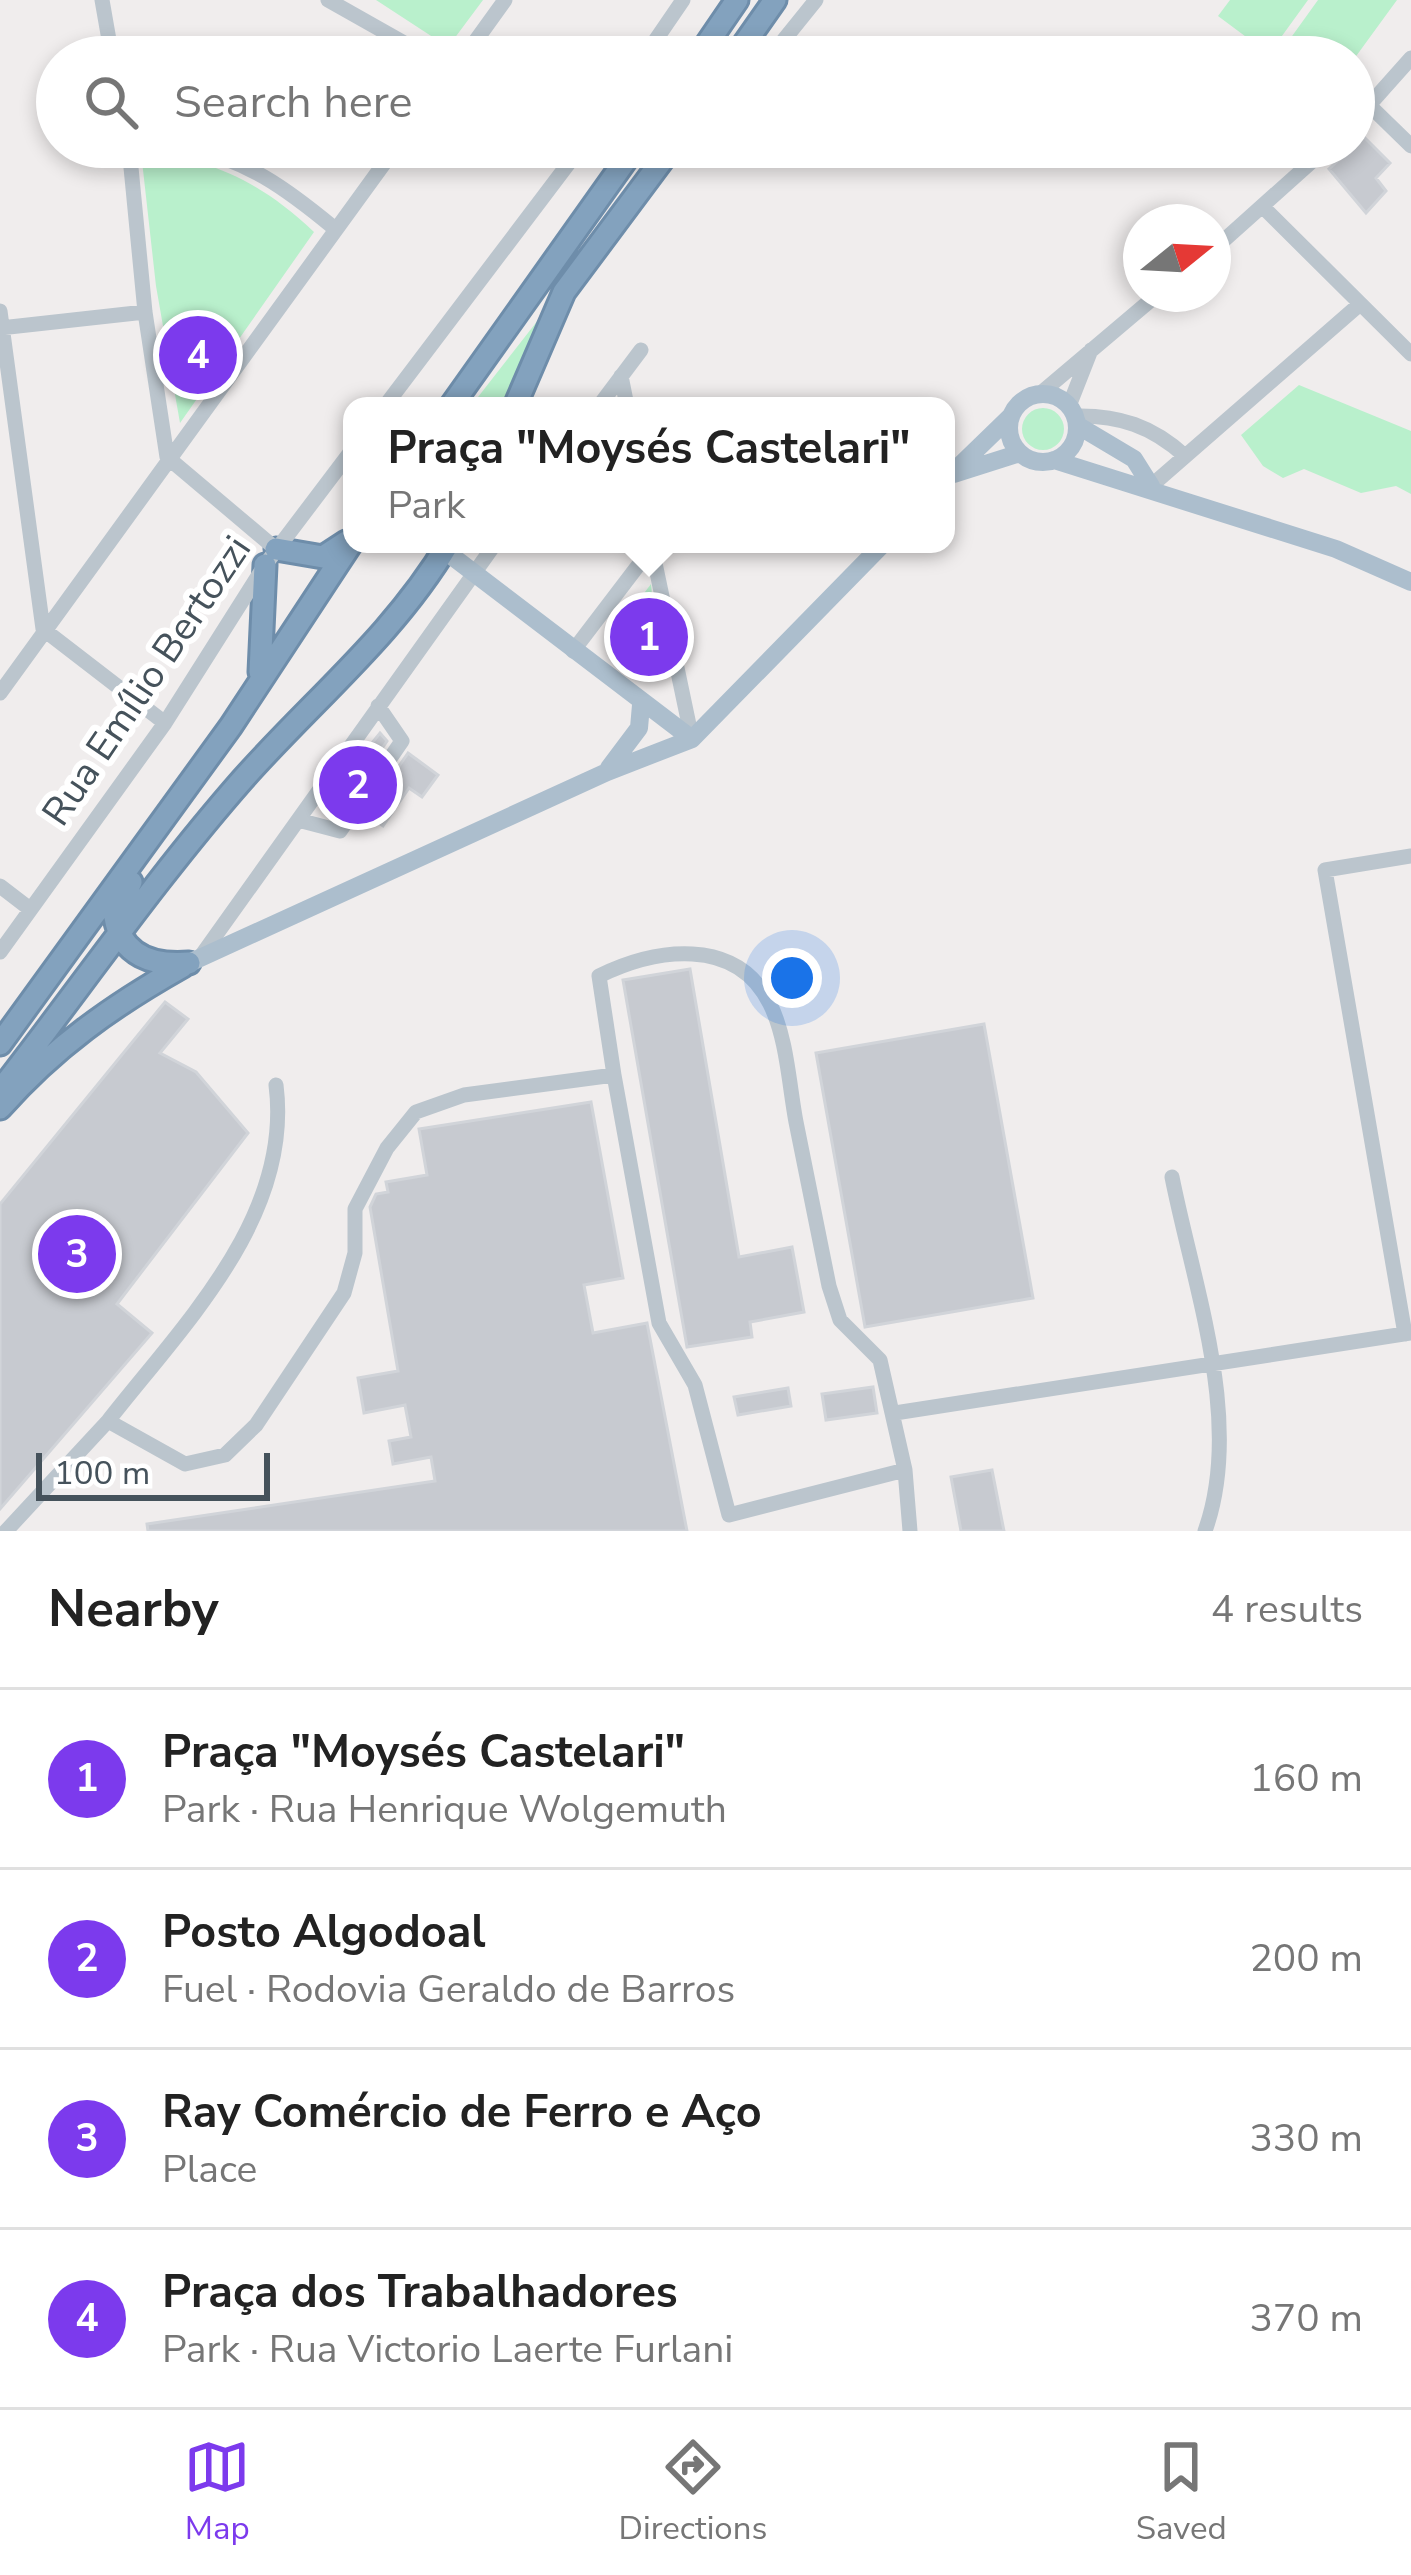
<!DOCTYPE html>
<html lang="en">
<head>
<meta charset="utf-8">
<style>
  body { margin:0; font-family:"Nunito Sans",sans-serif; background:#f2f2f2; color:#222 }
  .compass { position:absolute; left:1123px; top:204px; width:108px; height:108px; border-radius:50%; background:#fff; box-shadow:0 6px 18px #0003; rotate:72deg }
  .scale { position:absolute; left:36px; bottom:30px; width:234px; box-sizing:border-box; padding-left:12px; border:6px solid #45525b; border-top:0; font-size:33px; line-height:42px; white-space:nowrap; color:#45525b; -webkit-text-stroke:9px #fff; paint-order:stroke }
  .you { position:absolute; left:792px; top:978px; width:42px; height:42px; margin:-30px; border:9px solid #fff; border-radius:50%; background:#1a73e8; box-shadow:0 0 0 18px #1a73e833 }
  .badge { display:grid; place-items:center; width:78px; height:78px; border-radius:50%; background:#7c3aed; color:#fff; font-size:39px; font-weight:700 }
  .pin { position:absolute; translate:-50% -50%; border:6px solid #fff; box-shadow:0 3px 12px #0006 }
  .popup { position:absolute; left:343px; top:397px; width:612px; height:156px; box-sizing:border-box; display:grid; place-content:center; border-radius:24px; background:#fff; filter:drop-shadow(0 3px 9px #0005); font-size:39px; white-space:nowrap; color:#767676 }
  .popup b { font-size:45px; color:#222 }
  .popup::after { content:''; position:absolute; left:50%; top:100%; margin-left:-24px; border:24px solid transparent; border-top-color:#fff }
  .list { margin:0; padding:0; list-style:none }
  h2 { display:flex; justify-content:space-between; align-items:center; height:156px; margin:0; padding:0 48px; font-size:51px }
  h2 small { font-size:39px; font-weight:400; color:#767676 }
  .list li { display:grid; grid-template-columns:78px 1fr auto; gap:36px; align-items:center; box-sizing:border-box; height:180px; padding:0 48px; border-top:3px solid #e0e0e0 }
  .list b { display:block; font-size:45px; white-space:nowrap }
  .list p { margin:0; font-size:39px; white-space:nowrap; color:#767676 }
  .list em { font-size:39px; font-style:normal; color:#767676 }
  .icon { flex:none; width:66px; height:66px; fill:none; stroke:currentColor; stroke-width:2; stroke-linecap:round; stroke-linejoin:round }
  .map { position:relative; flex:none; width:1411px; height:1531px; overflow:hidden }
  .search { position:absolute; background:#fff; box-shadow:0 6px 18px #0003; left:36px; right:36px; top:36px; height:132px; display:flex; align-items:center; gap:30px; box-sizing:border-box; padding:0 42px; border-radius:66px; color:#767676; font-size:45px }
  .sheet { height:876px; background:#fff }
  nav { display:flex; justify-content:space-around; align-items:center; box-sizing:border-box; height:168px; border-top:3px solid #e0e0e0; background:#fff; font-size:33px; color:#767676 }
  nav a { display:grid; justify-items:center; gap:6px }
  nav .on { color:#7c3aed }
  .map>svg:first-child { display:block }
  .green { fill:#b9f0cc }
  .building { fill:#c7cad0; stroke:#d1d4d9; stroke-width:3 }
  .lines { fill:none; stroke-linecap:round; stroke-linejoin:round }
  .highway-casing { stroke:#6e8daa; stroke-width:27 }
  .minor { stroke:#bbc5cd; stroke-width:15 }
  .major { stroke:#acbecd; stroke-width:18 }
  .highway { stroke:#83a2be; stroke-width:21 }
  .labels { text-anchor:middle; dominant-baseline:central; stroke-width:12; stroke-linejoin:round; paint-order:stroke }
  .street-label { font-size:39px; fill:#45525b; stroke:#fff }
</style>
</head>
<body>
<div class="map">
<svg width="1411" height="1531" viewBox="0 0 1411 1531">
  <rect width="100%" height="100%" fill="#f0eded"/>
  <path class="green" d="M376,0H483L448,47Z
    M1230,0H1308L1269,54L1218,16Z
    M1318,0H1397L1354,59L1277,57Z
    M141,152C212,158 262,183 314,232L180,423L156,286Z
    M542,315L501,406H471Z
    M1299,385L1411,431V494L1396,486L1361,493L1304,469L1283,478L1263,466L1241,435Z
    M1022 429a21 21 0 1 1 42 0a21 21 0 1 1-42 0Z
    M651,584L658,658L626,617Z"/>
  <path class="building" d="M1364,137L1390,163L1376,178L1386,191L1366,213L1329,169Z
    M380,733L387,741L347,800L334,790Z
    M408,753L438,775L422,797L409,788L383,826L366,814Z
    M690,969L739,1257L792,1247L804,1312L750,1322L752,1337L687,1347L623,980Z
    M165,1002L188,1019L160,1053L196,1072L248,1133L117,1304L152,1333L0,1509V1204Z
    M984,1024L1033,1298L865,1327L816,1053Z
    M591,1102L623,1278L584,1285L593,1333L647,1323L687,1531H148L147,1524L435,1481L431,1457L393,1464L389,1441L411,1437L405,1405L364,1413L358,1378L398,1371L370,1207L376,1194L388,1192L386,1182L427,1175L419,1129Z
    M873,1387L877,1413L826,1420L822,1394Z
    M788,1388L791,1406L738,1415L734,1397Z
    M992,1470L1004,1531H961L951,1477Z"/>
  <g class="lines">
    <defs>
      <path id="highway" d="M698,57L737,0
        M735,57L775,0
        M451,406L635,147
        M515,406L564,292L672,147
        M276,549L323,557L346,542
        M260,672L265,565
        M131,882L115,917C121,956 153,966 189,963
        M0,1044L231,726L352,542
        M0,1091C81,987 156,878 243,779C312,701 394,635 448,544
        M0,1108C54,1047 112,1006 183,966"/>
    </defs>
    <use href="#highway" class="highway-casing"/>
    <path class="minor" d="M102,0L112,57
      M328,0L429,57
      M464,57L505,0
      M644,57L683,0
      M770,57L816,0
      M1370,106L1411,146
      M1354,122L1411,58
      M129,147L145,312L167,457L276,549
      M183,147C245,158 287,189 334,228
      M552,147L571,161
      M1265,209L1411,354
      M1213,250L1328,147
      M0,311L43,629L165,723
      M0,328L145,312
      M621,376L627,406
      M1041,393L1158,294
      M385,406L581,147
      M599,406L641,350
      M1069,406L1091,350
      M1075,416C1119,415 1152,426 1185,456
      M1151,486L1360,304
      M651,544L692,739
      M573,651L653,546
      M0,693L396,147
      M298,820L340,831L402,741L378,706
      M0,886L30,909
      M0,952L165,723L265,565L352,450
      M201,956L495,544
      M614,1075L599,976C654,949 736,935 770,1004C787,1038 789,1085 796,1122C807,1176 818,1231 829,1286L840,1320L880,1360L905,1470
      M1172,1177C1194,1288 1244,1422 1205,1531
      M1405,1334L1325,870L1411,856
      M895,1413L1411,1333
      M108,1421C183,1325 293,1217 276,1085
      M6,1531L108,1421L185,1464L225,1455L256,1425L344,1293L355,1253V1209L387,1148L416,1112L464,1095L614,1075L659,1323L695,1385L729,1515L905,1470L910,1531"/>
    <path class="major" d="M1009 428a34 34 0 1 1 68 0a34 34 0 1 1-68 0Z
      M1077,425L1134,459L1151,486
      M1054,460L1336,549L1411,582
      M954,474L1020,453
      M946,479L1011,416
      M436,544L692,739
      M609,768L639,728L641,705
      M189,963L607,772L692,739L883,544"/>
    <use href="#highway" class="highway"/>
  </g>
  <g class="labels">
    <g class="street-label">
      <text transform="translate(147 681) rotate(-56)">Rua Emílio Bertozzi</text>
    </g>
  </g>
</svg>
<svg class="compass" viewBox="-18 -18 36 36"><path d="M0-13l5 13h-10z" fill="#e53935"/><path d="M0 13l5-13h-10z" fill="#767676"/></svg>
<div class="scale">100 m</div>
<div class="you"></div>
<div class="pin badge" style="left:649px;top:637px">1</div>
<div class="popup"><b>Praça &quot;Moysés Castelari&quot;</b>Park</div>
<div class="pin badge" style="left:358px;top:785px">2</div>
<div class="pin badge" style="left:77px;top:1254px">3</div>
<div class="pin badge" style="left:198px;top:355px">4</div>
<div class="search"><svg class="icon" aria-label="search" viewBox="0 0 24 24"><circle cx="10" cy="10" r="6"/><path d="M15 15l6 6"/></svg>Search here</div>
</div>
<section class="sheet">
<h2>Nearby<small>4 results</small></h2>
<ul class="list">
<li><span class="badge">1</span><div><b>Praça &quot;Moysés Castelari&quot;</b><p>Park · Rua Henrique Wolgemuth</p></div><em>160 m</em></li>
<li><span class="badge">2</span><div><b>Posto Algodoal</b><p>Fuel · Rodovia Geraldo de Barros</p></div><em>200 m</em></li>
<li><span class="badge">3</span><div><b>Ray Comércio de Ferro e Aço</b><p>Place</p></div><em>330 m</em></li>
<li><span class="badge">4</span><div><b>Praça dos Trabalhadores</b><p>Park · Rua Victorio Laerte Furlani</p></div><em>370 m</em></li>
</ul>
</section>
<nav>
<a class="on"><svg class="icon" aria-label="map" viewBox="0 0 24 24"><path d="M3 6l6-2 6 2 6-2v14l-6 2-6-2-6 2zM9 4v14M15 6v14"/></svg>Map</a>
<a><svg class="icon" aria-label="directions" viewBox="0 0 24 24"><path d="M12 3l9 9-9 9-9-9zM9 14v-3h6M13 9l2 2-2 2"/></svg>Directions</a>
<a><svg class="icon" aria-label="saved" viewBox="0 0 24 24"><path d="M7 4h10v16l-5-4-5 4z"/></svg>Saved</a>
</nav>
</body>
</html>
